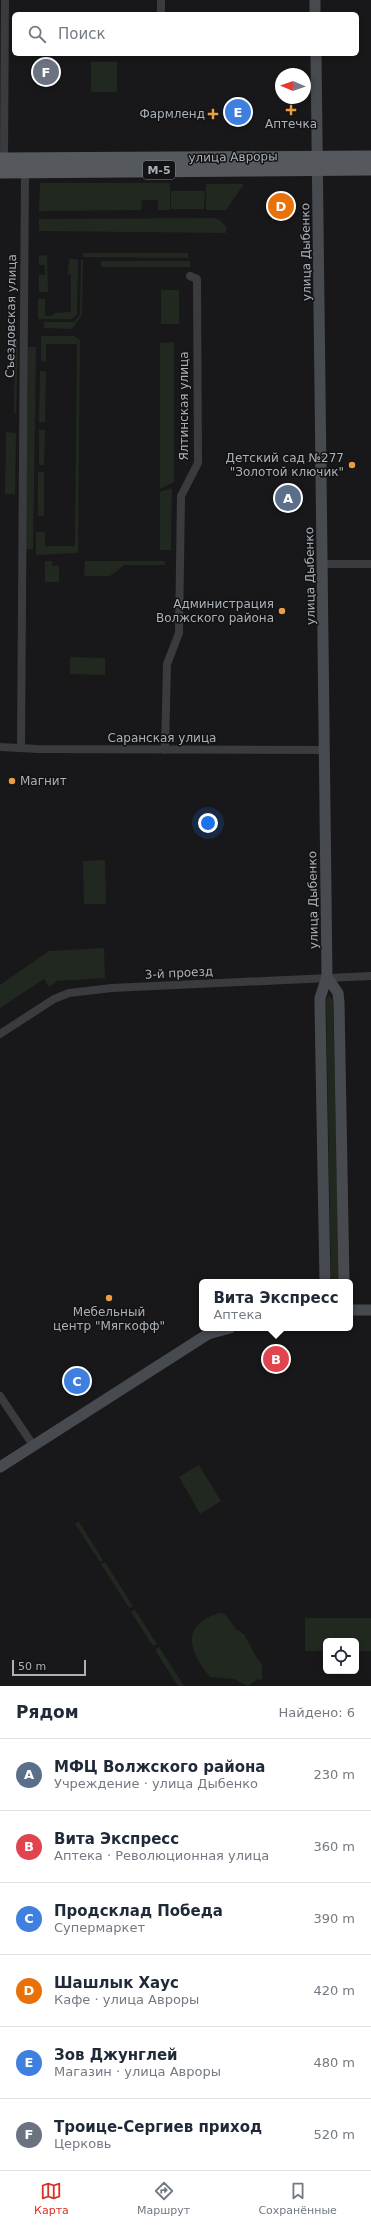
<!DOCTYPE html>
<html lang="ru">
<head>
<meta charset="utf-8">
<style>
  body { margin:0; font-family:"DejaVu Sans",sans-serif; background:#f2f2f3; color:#1f2937 }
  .controls { position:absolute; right:12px; bottom:12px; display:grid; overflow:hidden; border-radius:6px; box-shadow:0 2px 6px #0003 }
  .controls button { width:36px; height:36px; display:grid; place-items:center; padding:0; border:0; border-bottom:1px solid #e0e1e3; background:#fff; color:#1f2937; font:20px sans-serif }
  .compass { position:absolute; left:275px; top:68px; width:36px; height:36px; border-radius:50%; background:#fff; box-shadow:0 2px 6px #0003; rotate:272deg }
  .scale { position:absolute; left:12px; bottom:10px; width:74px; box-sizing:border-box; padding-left:4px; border:2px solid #abb1b9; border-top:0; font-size:11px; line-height:14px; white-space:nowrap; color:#abb1b9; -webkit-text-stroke:3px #131315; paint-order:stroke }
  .you { position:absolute; left:208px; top:823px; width:14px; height:14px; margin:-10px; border:3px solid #fff; border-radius:50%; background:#1a73e8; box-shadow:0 0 0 6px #1a73e833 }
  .badge { display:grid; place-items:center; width:26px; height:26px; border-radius:50%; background:#d93025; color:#fff; font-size:13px; font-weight:700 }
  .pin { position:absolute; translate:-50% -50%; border:2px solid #fff; box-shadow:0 1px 4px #0006 }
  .popup { position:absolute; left:199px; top:1279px; width:154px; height:52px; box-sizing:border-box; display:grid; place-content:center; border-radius:6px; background:#fff; filter:drop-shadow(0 1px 3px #0005); font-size:13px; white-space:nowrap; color:#747a83 }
  .popup b { font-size:15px; color:#1f2937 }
  .popup::after { content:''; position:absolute; left:50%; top:100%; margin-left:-8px; border:8px solid transparent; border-top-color:#fff }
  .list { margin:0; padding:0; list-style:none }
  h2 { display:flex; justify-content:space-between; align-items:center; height:52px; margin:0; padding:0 16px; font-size:17px }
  h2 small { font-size:13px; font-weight:400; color:#747a83 }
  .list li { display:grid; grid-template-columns:26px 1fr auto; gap:12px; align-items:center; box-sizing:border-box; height:72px; padding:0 16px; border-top:1px solid #e0e1e3 }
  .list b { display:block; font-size:15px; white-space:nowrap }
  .list p { margin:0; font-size:13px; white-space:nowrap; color:#747a83 }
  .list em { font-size:13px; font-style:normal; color:#747a83 }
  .icon { flex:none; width:22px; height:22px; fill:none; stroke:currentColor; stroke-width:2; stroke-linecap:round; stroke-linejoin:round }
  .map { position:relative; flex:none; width:371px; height:1686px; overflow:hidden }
  .search { position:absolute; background:#fff; box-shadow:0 2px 6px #0003; left:12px; right:12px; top:12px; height:44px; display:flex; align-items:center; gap:10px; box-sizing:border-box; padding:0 14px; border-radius:6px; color:#747a83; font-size:15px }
  .sheet { height:484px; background:#fff }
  nav { display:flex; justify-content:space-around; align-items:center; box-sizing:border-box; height:56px; border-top:1px solid #e0e1e3; background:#fff; font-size:11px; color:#747a83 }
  nav a { display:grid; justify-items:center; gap:2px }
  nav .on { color:#d93025 }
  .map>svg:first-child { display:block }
  .green { fill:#202820 }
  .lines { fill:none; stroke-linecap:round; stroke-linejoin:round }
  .minor { stroke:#393b3f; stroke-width:8 }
  .secondary { stroke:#474a4f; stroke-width:11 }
  .primary { stroke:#55585d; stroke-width:13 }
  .poi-dot { fill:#e99e41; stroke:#131315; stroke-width:1.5 }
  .labels { text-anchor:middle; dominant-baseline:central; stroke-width:3; stroke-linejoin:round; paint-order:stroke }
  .shield { fill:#131315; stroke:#7d8288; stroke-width:1 }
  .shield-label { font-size:11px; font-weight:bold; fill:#abb1b9 }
  .poi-label { font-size:12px; fill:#abb1b9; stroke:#131315; text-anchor:end }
  .street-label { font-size:12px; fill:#abb1b9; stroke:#131315 }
</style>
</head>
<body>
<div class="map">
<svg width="371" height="1686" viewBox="0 0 371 1686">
  <rect width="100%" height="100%" fill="#18181a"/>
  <path class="green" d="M91,62H117V92H91Z
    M40,183H170V210H158V200H142L141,210L39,211Z
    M206,184H244L226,210H206Z
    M171,191H205L204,209H171Z
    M214,218L220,220L226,227V233L39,231V219Z
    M83,253H188V258L83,257Z
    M47,255L48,292H39V275H45V265H39V256Z
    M69,259H78L77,314L72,319H38V299H45V316H53L54,313L71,312V274H68Z
    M81,260H83L82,315L72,329L44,328V322H74L80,315Z
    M101,261H190V267H101Z
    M161,290H179V324H161Z
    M41,336H74L80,340L78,553L36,555V532H45V546H75L77,344H46V362L41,361Z
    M13,341H18L16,413H14L15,353L8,346Z
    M174,342V482L160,489V343Z
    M28,347H36L33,549H22L26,530Z
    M40,371H46L45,422H39Z
    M39,430H45L44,465H39Z
    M6,432L16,433L15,494H5Z
    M38,472H44V516H38Z
    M172,488L171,550H160V492Z
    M45,561H52V566H59V582H45Z
    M85,561H165V565H125L110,576H84Z
    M70,657L105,658V675L70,674Z
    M105,860L106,904H84L83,861Z
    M104,948L105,978L57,981L49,987L44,979L0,1008V985L49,951Z
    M329,995L333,1000L339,1277L335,1282L331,1277L326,1000Z
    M199,1465L221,1501L200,1514L179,1477Z
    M79,1522L103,1560L100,1562L75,1524Z
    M105,1562L133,1606L129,1608L101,1564Z
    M135,1610L157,1644L153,1646L131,1612Z
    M219,1613L225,1614L236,1629L244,1634L257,1658L262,1664V1680L258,1679L248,1686L234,1679L210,1677C189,1651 180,1626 219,1613Z
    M305,1618H371V1651H356V1641H326V1651H305Z
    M159,1647L184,1686H178L155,1650Z"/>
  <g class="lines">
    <path class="minor" d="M161,0V14
      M4,159L5,0
      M322,564H371
      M0,747L38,749L325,750
      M21,748L25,171
      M165,750L167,664L179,633L181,496L198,463L197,279L190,276
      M0,1034L54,999L69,993L112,988L371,976
      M0,1396L33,1445"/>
    <path class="secondary" d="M315,0V14
      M316,54L327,977L320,998V1006L325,1282
      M327,977L338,993L339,1002L344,1282
      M350,1310H371
      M0,1467L208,1334L230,1328"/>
    <path class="primary" d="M0,159L371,157
      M0,172L371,169"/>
  </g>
  <g class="poi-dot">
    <path d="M289 104h4v4h4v4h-4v4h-4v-4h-4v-4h4z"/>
    <path d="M211 108h4v4h4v4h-4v4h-4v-4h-4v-4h4z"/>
    <circle cx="352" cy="465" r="4"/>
    <circle cx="282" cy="611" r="4"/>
    <circle cx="12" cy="781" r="4"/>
    <circle cx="109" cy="1298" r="4"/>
  </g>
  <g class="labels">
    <rect class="shield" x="143" y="161" width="32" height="18" rx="3"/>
    <g class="shield-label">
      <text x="159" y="170">М-5</text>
    </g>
    <g class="poi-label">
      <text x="205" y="114">Фармленд</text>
      <text x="291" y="124" text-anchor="middle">Аптечка</text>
      <text x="344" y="458">Детский сад №277<tspan x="344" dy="14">"Золотой ключик"</tspan></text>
      <text x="274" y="604">Администрация<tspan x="274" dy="14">Волжского района</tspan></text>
      <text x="20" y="781" text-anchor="start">Магнит</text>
      <text x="109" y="1312" text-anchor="middle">Мебельный<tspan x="109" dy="14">центр "Мягкофф"</tspan></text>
    </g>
    <g class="street-label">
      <text transform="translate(233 157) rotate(-1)">улица Авроры</text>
      <text transform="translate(306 252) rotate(-91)">улица Дыбенко</text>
      <text transform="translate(11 316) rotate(-89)">Съездовская улица</text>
      <text transform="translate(184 406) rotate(-90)">Ялтинская улица</text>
      <text transform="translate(310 576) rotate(-91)">улица Дыбенко</text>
      <text x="162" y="738">Саранская улица</text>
      <text transform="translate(313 900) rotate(-91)">улица Дыбенко</text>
      <text transform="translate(179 973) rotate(-3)">3-й проезд</text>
    </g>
  </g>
</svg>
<div class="controls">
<button><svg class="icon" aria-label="locate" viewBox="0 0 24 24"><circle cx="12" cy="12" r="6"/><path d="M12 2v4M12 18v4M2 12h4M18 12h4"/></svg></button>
</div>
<svg class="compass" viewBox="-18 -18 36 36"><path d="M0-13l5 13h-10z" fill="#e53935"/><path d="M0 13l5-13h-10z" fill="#747a83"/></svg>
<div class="scale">50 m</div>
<div class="you"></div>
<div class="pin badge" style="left:288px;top:498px;background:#5c6f8a">A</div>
<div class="pin badge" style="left:276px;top:1359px;background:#e0444e">B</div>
<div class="popup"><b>Вита Экспресс</b>Аптека</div>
<div class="pin badge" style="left:77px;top:1381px;background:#3f7fe0">C</div>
<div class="pin badge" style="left:281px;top:206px;background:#e8710a">D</div>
<div class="pin badge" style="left:238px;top:112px;background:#3f7fe0">E</div>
<div class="pin badge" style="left:46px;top:72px;background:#6b7280">F</div>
<div class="search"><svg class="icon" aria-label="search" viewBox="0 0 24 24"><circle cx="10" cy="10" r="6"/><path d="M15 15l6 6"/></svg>Поиск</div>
</div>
<section class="sheet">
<h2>Рядом<small>Найдено: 6</small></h2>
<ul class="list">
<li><span class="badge" style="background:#5c6f8a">A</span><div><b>МФЦ Волжского района</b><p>Учреждение · улица Дыбенко</p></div><em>230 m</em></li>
<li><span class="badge" style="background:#e0444e">B</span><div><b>Вита Экспресс</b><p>Аптека · Революционная улица</p></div><em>360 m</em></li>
<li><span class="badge" style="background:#3f7fe0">C</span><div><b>Продсклад Победа</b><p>Супермаркет</p></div><em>390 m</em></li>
<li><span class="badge" style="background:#e8710a">D</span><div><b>Шашлык Хаус</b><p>Кафе · улица Авроры</p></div><em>420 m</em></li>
<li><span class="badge" style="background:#3f7fe0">E</span><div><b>Зов Джунглей</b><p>Магазин · улица Авроры</p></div><em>480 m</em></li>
<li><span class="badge" style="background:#6b7280">F</span><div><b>Троице-Сергиев приход</b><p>Церковь</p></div><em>520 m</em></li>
</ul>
</section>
<nav>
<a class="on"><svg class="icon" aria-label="map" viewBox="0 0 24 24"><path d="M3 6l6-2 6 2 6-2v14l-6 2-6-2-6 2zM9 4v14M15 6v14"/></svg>Карта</a>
<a><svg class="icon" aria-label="directions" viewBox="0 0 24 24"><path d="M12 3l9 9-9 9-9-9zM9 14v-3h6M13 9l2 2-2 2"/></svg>Маршрут</a>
<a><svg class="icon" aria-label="saved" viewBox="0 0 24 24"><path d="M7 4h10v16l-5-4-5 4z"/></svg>Сохранённые</a>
</nav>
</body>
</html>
